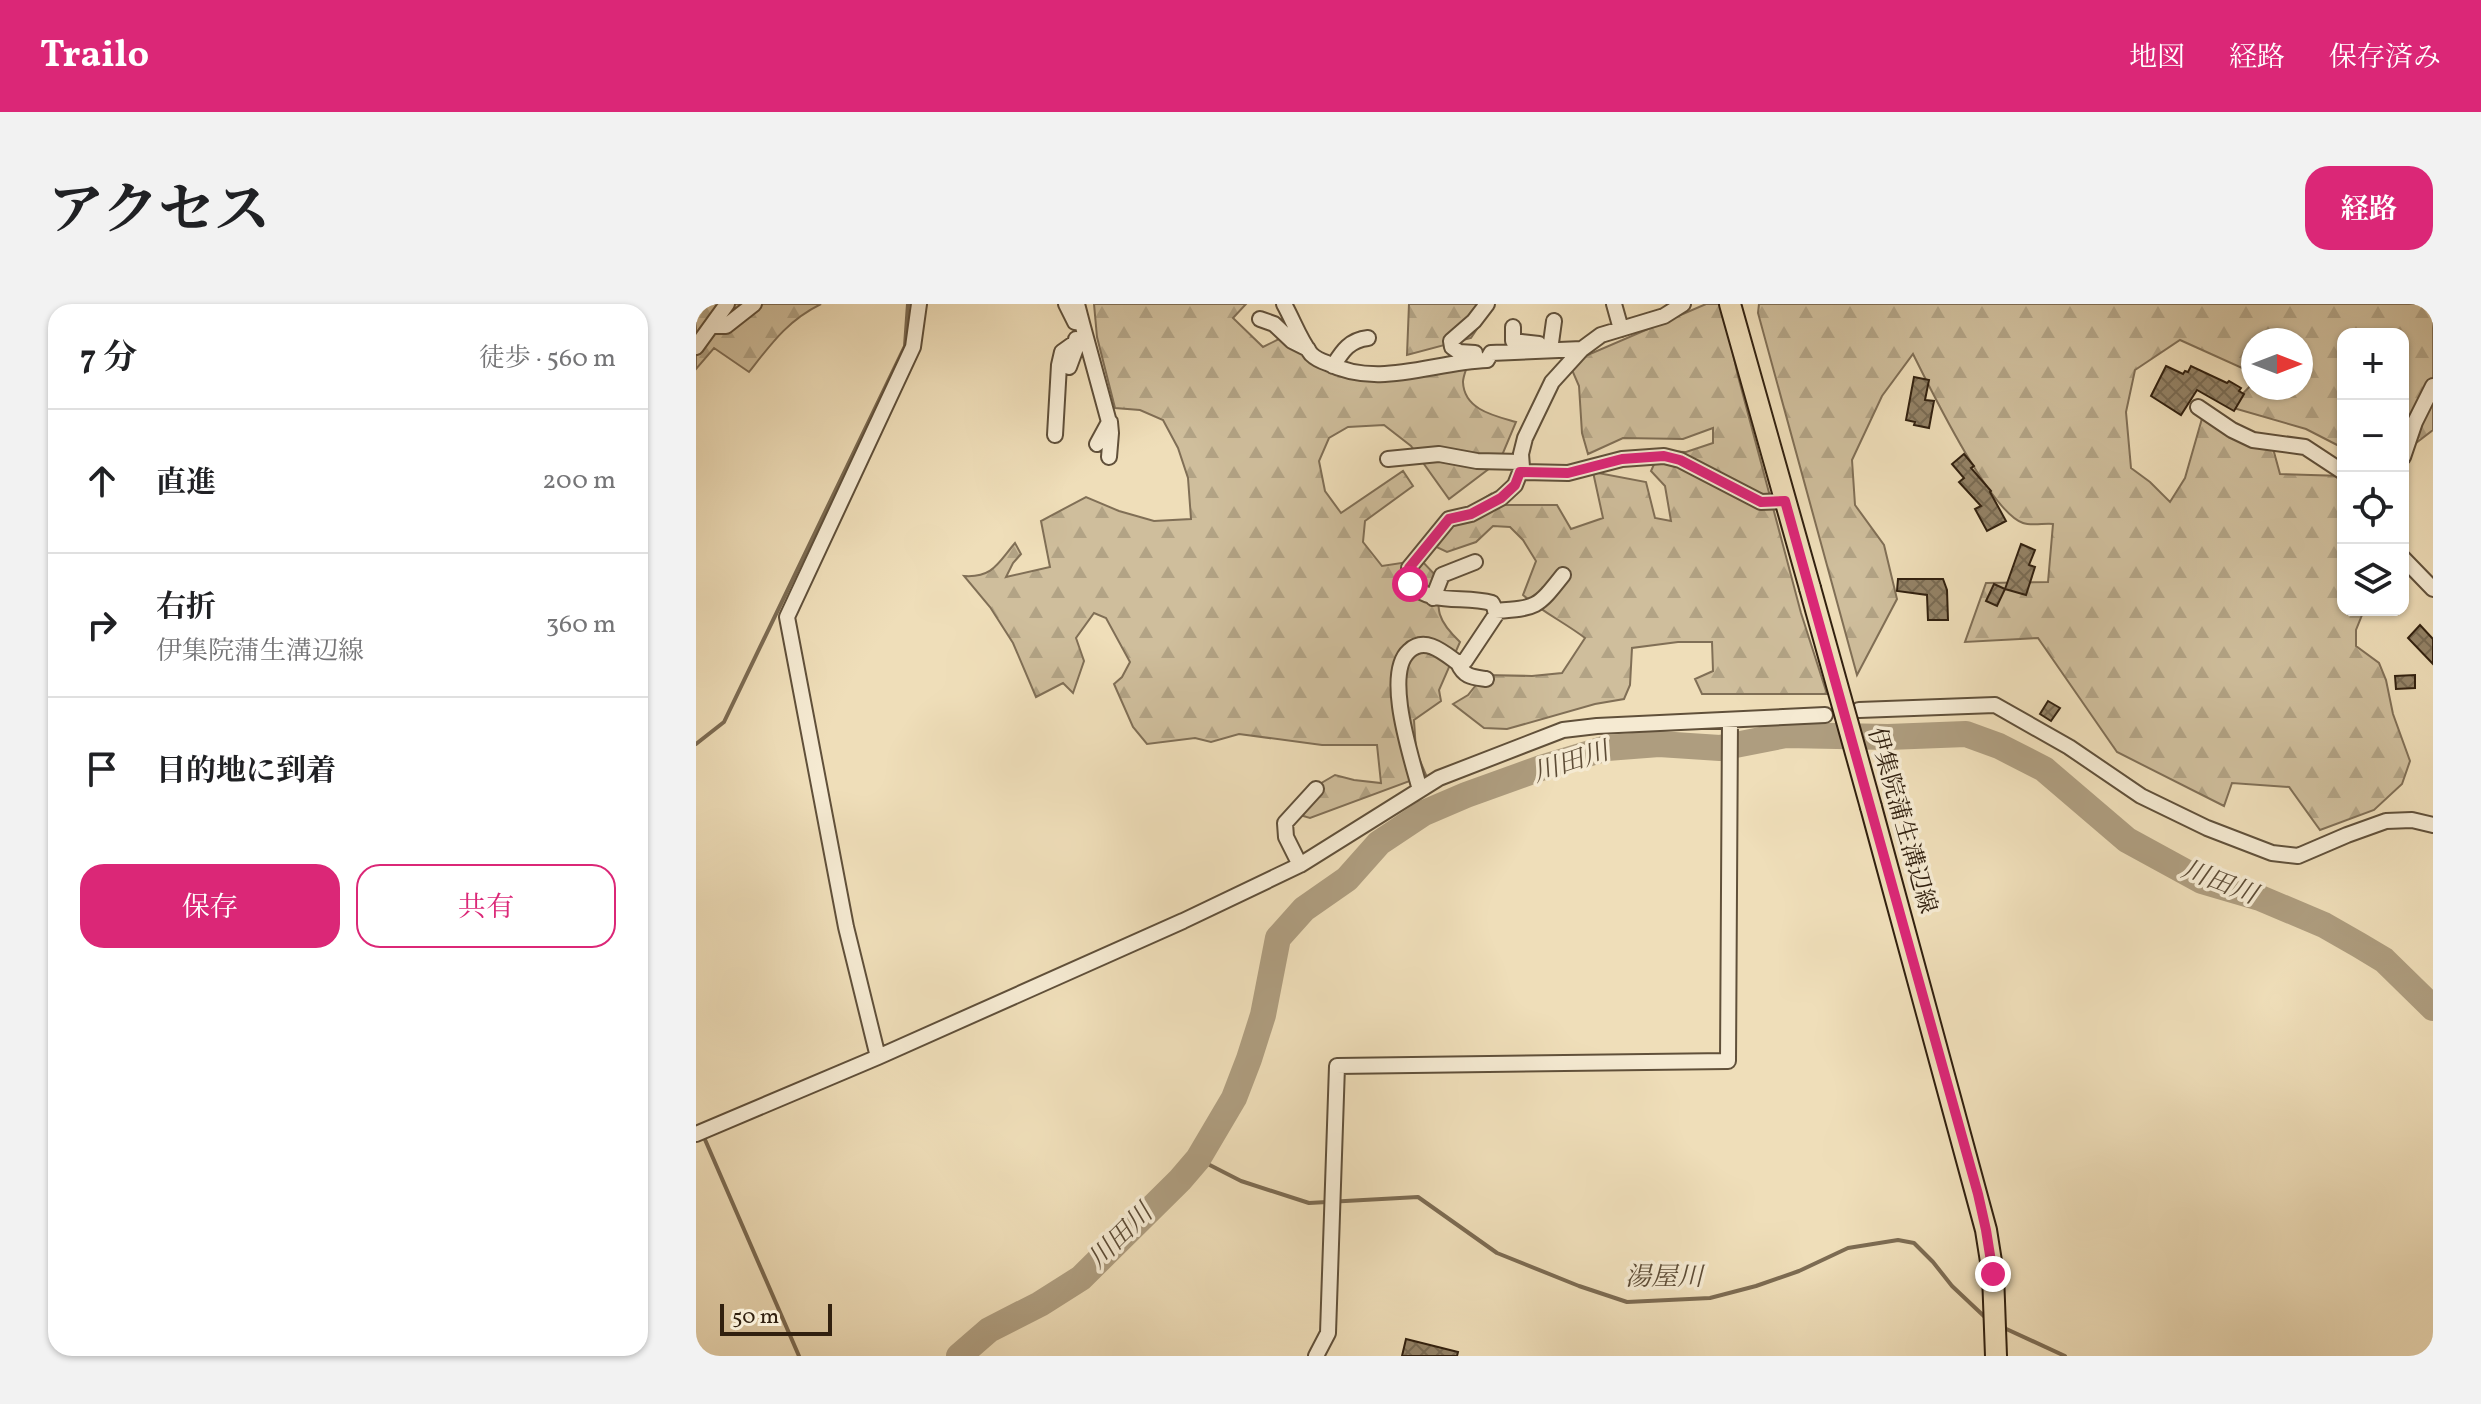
<!DOCTYPE html>
<html lang="ja">
<head>
<meta charset="utf-8">
<style>
  body { margin:0; font-family:Vollkorn,"Noto Serif JP",serif; background:#f2f2f2; color:#202124 }
  .controls { position:absolute; right:24px; top:24px; display:grid; overflow:hidden; border-radius:16px; box-shadow:0 2px 6px #0004 }
  .controls button { width:72px; height:72px; display:grid; place-items:center; padding:0; border:0; border-bottom:2px solid #e0e0e0; background:#fff; color:#202124; font:40px sans-serif }
  .compass { position:absolute; left:1545px; top:24px; width:72px; height:72px; border-radius:50%; background:#fff; box-shadow:0 2px 6px #0004; rotate:90deg }
  .scale { position:absolute; left:24px; bottom:20px; width:112px; box-sizing:border-box; padding-left:8px; border:4px solid #31200f; border-top:0; font-size:22px; line-height:28px; white-space:nowrap; color:#31200f; -webkit-text-stroke:6px #f5ead2; paint-order:stroke }
  .stop { position:absolute; width:24px; height:24px; margin:-18px; border:6px solid #db2777; border-radius:50%; background:#fff }
  .stop.end { background:#db2777; border-color:#fff; box-shadow:0 2px 8px #0008 }
  .list { margin:0; padding:0; list-style:none }
  h2 { display:flex; justify-content:space-between; align-items:center; height:104px; margin:0; padding:0 32px; font-size:34px }
  h2 small { font-size:26px; font-weight:400; color:#757577 }
  .list li { display:grid; grid-template-columns:52px 1fr auto; gap:24px; align-items:center; box-sizing:border-box; height:144px; padding:0 32px; border-top:2px solid #e0e0e0 }
  .list b { display:block; font-size:30px; white-space:nowrap }
  .list p { margin:0; font-size:26px; white-space:nowrap; color:#757577 }
  .list em { font-size:26px; font-style:normal; color:#757577 }
  .actions { display:flex; gap:16px; padding:24px 32px }
  .actions a { flex:1; padding:18px 0; border:2px solid #db2777; border-radius:24px; text-align:center; font-size:28px; color:#db2777 }
  .actions .main { background:#db2777; color:#fff }
  .icon { flex:none; width:44px; height:44px; fill:none; stroke:currentColor; stroke-width:2; stroke-linecap:round; stroke-linejoin:round }
  .map { position:relative; flex:none; width:1737px; height:1052px; overflow:hidden; border-radius:24px }
  header { display:flex; align-items:center; gap:48px; box-sizing:border-box; height:112px; padding:0 40px; background:#db2777; color:#fff }
  header strong { font-size:38px }
  nav { display:flex; gap:44px; margin-inline-start:auto; font-size:28px }
  .intro { display:flex; align-items:center; justify-content:space-between; box-sizing:border-box; height:192px; padding:0 48px }
  h1 { margin:0; font-size:56px }
  .button { padding:20px 36px; border-radius:24px; background:#db2777; color:#fff; font-size:28px; font-weight:700 }
  main { display:flex; gap:48px; padding:0 48px }
  aside { flex:1; background:#fff; border-radius:24px; box-shadow:0 2px 6px #0004 }
  .map>svg:first-child { display:block }
  .forest { fill:url(#forest-firs); stroke:#806f56; stroke-width:2 }
  .lines { fill:none; stroke-linecap:round; stroke-linejoin:round }
  .stream { stroke:#7c6b52; stroke-width:4 }
  .river { stroke:#ae9d7f; stroke-width:26 }
  .building { fill:url(#building-cross-hatch); stroke:#31200f; stroke-width:2 }
  .street-casing { stroke:#60503a; stroke-width:18 }
  .primary-casing { stroke:#31200f; stroke-width:24 }
  .street { stroke:#f5ead2; stroke-width:14 }
  .primary { stroke:#efdeb9; stroke-width:20 }
  .primary-bridge-casing { stroke:#31200f; stroke-width:24; stroke-linecap:butt }
  .primary-bridge { stroke:#efdeb9; stroke-width:20 }
  .route { stroke:#db2777; stroke-width:10 }
  .labels { text-anchor:middle; dominant-baseline:central; stroke-width:7; stroke-linejoin:round; paint-order:stroke }
  .street-label { font-size:24px; fill:#31200f; stroke:#f5ead2 }
  .water-label { font-size:26px; font-style:italic; fill:#5d4c36; stroke:#f5ead2 }
</style>
</head>
<body>
<header>
<strong>Trailo</strong>
<nav><a>地図</a><a>経路</a><a>保存済み</a></nav>
</header>
<div class="intro"><h1>アクセス</h1><a class="button">経路</a></div>
<main>
<aside>
<h2>7 分<small>徒歩 · 560 m</small></h2>
<ul class="list">
<li><svg class="icon" aria-label="ahead" viewBox="0 0 24 24"><path d="M12 20V5M6 11l6-6 6 6"/></svg><div><b>直進</b></div><em>200 m</em></li>
<li><svg class="icon" aria-label="right" viewBox="0 0 24 24"><path d="M7 20v-9h11M14 6l5 5-5 5"/></svg><div><b>右折</b><p>伊集院蒲生溝辺線</p></div><em>360 m</em></li>
<li><svg class="icon" aria-label="arrive" viewBox="0 0 24 24"><path d="M6 21V4h12l-3 4 3 4H6"/></svg><div><b>目的地に到着</b></div></li>
</ul>
<div class="actions"><a class="main">保存</a><a>共有</a></div>
</aside>
<div class="map">
<svg width="1737" height="1052" viewBox="0 0 1737 1052">
  <defs>
    <pattern id="forest-firs" width="22" height="20" patternUnits="userSpaceOnUse" patternTransform="scale(2)"><rect width="22" height="20" fill="#cfbe9c"/><path d="M5 1l3.5 6h-7zM16 11l3.5 6h-7z" fill="#b2a385"/></pattern>
    <pattern id="building-cross-hatch" width="8" height="8" patternUnits="userSpaceOnUse" patternTransform="scale(2)"><rect width="8" height="8" fill="#948367"/><path d="M0 0l8 8M0 8l8-8" fill="none" stroke="#796b53"/></pattern>
  </defs>
  <rect width="100%" height="100%" fill="#efdeb9"/>
  <filter id="stains"><feTurbulence type="fractalNoise" baseFrequency=".0025" numOctaves="4"/><feColorMatrix values="0 0 0 0 .2 0 0 0 0 .09 0 0 0 0 .02 0 0 0 .5 -.17"/></filter>
  <radialGradient id="worn" r=".72"><stop offset=".6" stop-color="#630" stop-opacity="0"/><stop offset="1" stop-color="#630" stop-opacity=".3"/></radialGradient>
  <path class="forest" d="M0,0H125C92,16 75,40 53,68L18,44L0,65Z
    M398,0H550L537,14L567,43L593,30L640,60L697,74L772,59C771,64 767,72 767,78C768,106 799,112 820,118L807,149L794,164L753,195L715,142L688,121L652,123L633,134L623,157L629,187L645,209L707,167L717,182L669,217L667,238L686,262L725,256L744,276C740,307 741,316 764,338L743,386L745,397L718,416L720,447L730,471L614,514L593,508L610,488L639,471L658,476L685,479L681,441H626L543,430L515,438L499,434L451,440L437,423L418,380L426,373L434,358L410,314L398,309L380,334L388,357L377,389L367,379L340,393L317,339L294,303L268,272C297,274 302,259 319,239L325,250L317,259L310,273L354,263L345,217L390,193L423,207L458,217L495,215L492,174L482,144L467,116L444,106L419,104L401,33Z
    M713,0H794L791,10L775,34L711,51Z
    M1010,0H1026L1042,72L1105,309L1131,390H1006L999,375L1017,367L1016,338H982L936,344L934,381L928,395L899,400L811,425L788,424L757,400L772,391L788,371L836,372L866,369L889,334C868,318 846,308 827,291L840,257L827,236L814,223L797,222L780,238L751,248L732,239L770,206L795,190L797,201H861L875,225L907,214L897,168L950,178L959,214L975,217L969,182L955,167L964,147L990,148L1017,139V124L987,135L927,134L892,150L886,129L883,82L873,59Z
    M1063,0H1737V126L1720,139L1707,140V30H1647V144L1610,125L1534,103L1557,79V84H1605V36H1557V69L1484,36L1439,66L1430,108L1435,164L1454,178L1474,198L1489,174L1507,111L1575,137L1584,170L1647,172V306H1668L1660,326V342L1683,359L1690,376L1697,410L1714,457L1706,480L1678,506L1624,526L1593,483L1536,479L1528,502L1421,448L1342,334L1269,338L1290,279L1352,278L1357,220C1349,219 1335,222 1327,219C1294,208 1234,84 1217,50L1186,92L1156,156L1159,201L1188,241L1201,295L1161,371L1062,9Z"/>
  <g class="lines">
    <path class="stream" d="M0,440L28,418L209,42L212,0
      M7,831L103,1052
      M502,855L545,877L613,899L722,893L801,949L883,982L931,998L1014,994L1060,982L1103,967L1152,944L1202,936L1218,939L1237,958L1256,982L1291,1015
      M1306,1023L1369,1052"/>
    <path class="river" d="M263,1052L293,1026L344,1000L385,974L484,876L502,855L538,794L553,755L567,711L582,634L608,605L651,575L683,539L728,509L770,491L845,464L911,444L963,440L1024,444L1090,431L1192,433L1270,430L1303,442L1348,465L1431,536L1506,577L1564,594L1628,621L1663,641L1688,656L1737,704"/>
  </g>
  <path class="building" d="M1470,62L1487,70L1489,67L1492,68L1495,62L1531,79L1533,77L1545,84L1543,87L1548,90L1538,107L1501,86L1485,111L1455,92Z
    M1218,73L1233,76L1229,96L1238,97L1233,124L1218,121L1219,118L1210,116Z
    M1268,150L1278,162L1275,164L1295,187L1294,188L1310,217L1291,227L1279,205L1285,202L1263,178L1268,174L1256,160Z
    M1325,240L1339,246L1333,261L1339,263L1330,291L1309,285Z
    M1202,275H1247L1251,286L1252,316H1232L1231,291L1201,287Z
    M1298,280L1309,285L1301,302L1290,297Z
    M1724,321L1737,335V360L1712,334Z
    M1719,371V384L1700,385L1699,372Z
    M1352,397L1364,404L1355,417L1344,410Z
    M710,1035L762,1048L761,1052H706Z"/>
  <g class="lines">
    <defs>
      <path id="street" d="M370,0L379,18L386,19L381,0
        M588,0C597,16 604,36 615,50C619,54 625,57 631,59C683,85 736,58 791,56L795,49L886,45
        M918,0L925,25
        M564,15L578,20L596,37L612,45
        M386,19L413,118L401,140
        M16,22H30L58,0
        M817,23V37L843,40
        M0,43L31,0
        M854,46L858,17
        M779,49L763,48L756,43L755,37L778,17L791,0
        M637,62C646,48 653,36 672,34
        M373,63L380,44V35
        M1502,103L1536,126L1557,136L1609,143L1647,168
        M359,131L363,61L366,48L380,38
        M413,153L415,129L414,118
        M1707,153L1719,118L1737,82
        M692,155L743,150L781,157L825,158
        M824,168L872,169L926,155L968,152L984,156L1065,198L1089,197
        M1707,254L1737,285
        M737,294L746,271L779,258
        M799,307C841,304 841,304 867,271
        M762,359C768,373 776,373 790,375
        M1163,406L1299,401L1373,443L1445,492L1511,524L1576,549L1602,552L1651,531L1690,517L1716,516L1737,521
        M724,486C716,455 687,370 713,347C729,332 747,348 762,359L769,357L801,309L796,299C767,291 737,302 714,280L713,264L753,215L775,210L805,194L819,181L826,163L825,150L829,134L856,78L886,45L905,31L968,12L987,0
        M604,561L590,533L589,519L620,485
        M182,753L150,623L91,313L217,43L223,0
        M0,830L182,753L487,617L604,561L743,474L867,426L901,422L1129,411
        M620,1052L632,1029L641,762L1032,757L1034,416"/>
      <path id="primary" d="M1034,0L1114,284
        M1175,503L1290,926L1297,970L1300,1052"/>
    </defs>
    <use href="#street" class="street-casing"/>
    <use href="#primary" class="primary-casing"/>
    <use href="#street" class="street"/>
    <use href="#primary" class="primary"/>
    <defs>
      <path id="primary-bridge" d="M1114,284L1175,503"/>
    </defs>
    <use href="#primary-bridge" class="primary-bridge-casing"/>
    <use href="#primary-bridge" class="primary-bridge"/>
  </g>
  <g class="lines">
    <path class="route" d="M714,280L713,264L753,215L775,210L805,194L819,181L824,168L872,169L926,155L968,152L984,156L1065,198L1089,197L1282,890L1290,926L1297,970"/>
  </g>
  <g class="labels">
    <g class="street-label">
      <text transform="translate(1205 517) rotate(74)">伊集院蒲生溝辺線</text>
    </g>
    <g class="water-label">
      <text transform="translate(875 459) rotate(-18)">川田川</text>
      <text transform="translate(1523 579) rotate(21)">川田川</text>
      <text transform="translate(425 933) rotate(-45)">川田川</text>
      <text x="968" y="974">湯屋川</text>
    </g>
  </g>
  <rect width="100%" height="100%" filter="url(#stains)"/>
  <rect width="100%" height="100%" fill="url(#worn)"/>
</svg>
<div class="controls">
<button>+</button>
<button>−</button>
<button><svg class="icon" aria-label="locate" viewBox="0 0 24 24"><circle cx="12" cy="12" r="6"/><path d="M12 2v4M12 18v4M2 12h4M18 12h4"/></svg></button>
<button><svg class="icon" aria-label="layers" viewBox="0 0 24 24"><path d="M12 4l9 5-9 5-9-5zM3 14l9 5 9-5"/></svg></button>
</div>
<svg class="compass" viewBox="-18 -18 36 36"><path d="M0-13l5 13h-10z" fill="#e53935"/><path d="M0 13l5-13h-10z" fill="#757577"/></svg>
<div class="scale">50 m</div>
<div class="stop" style="left:714px;top:280px"></div>
<div class="stop end" style="left:1297px;top:970px"></div>
</div>
</main>
</body>
</html>
